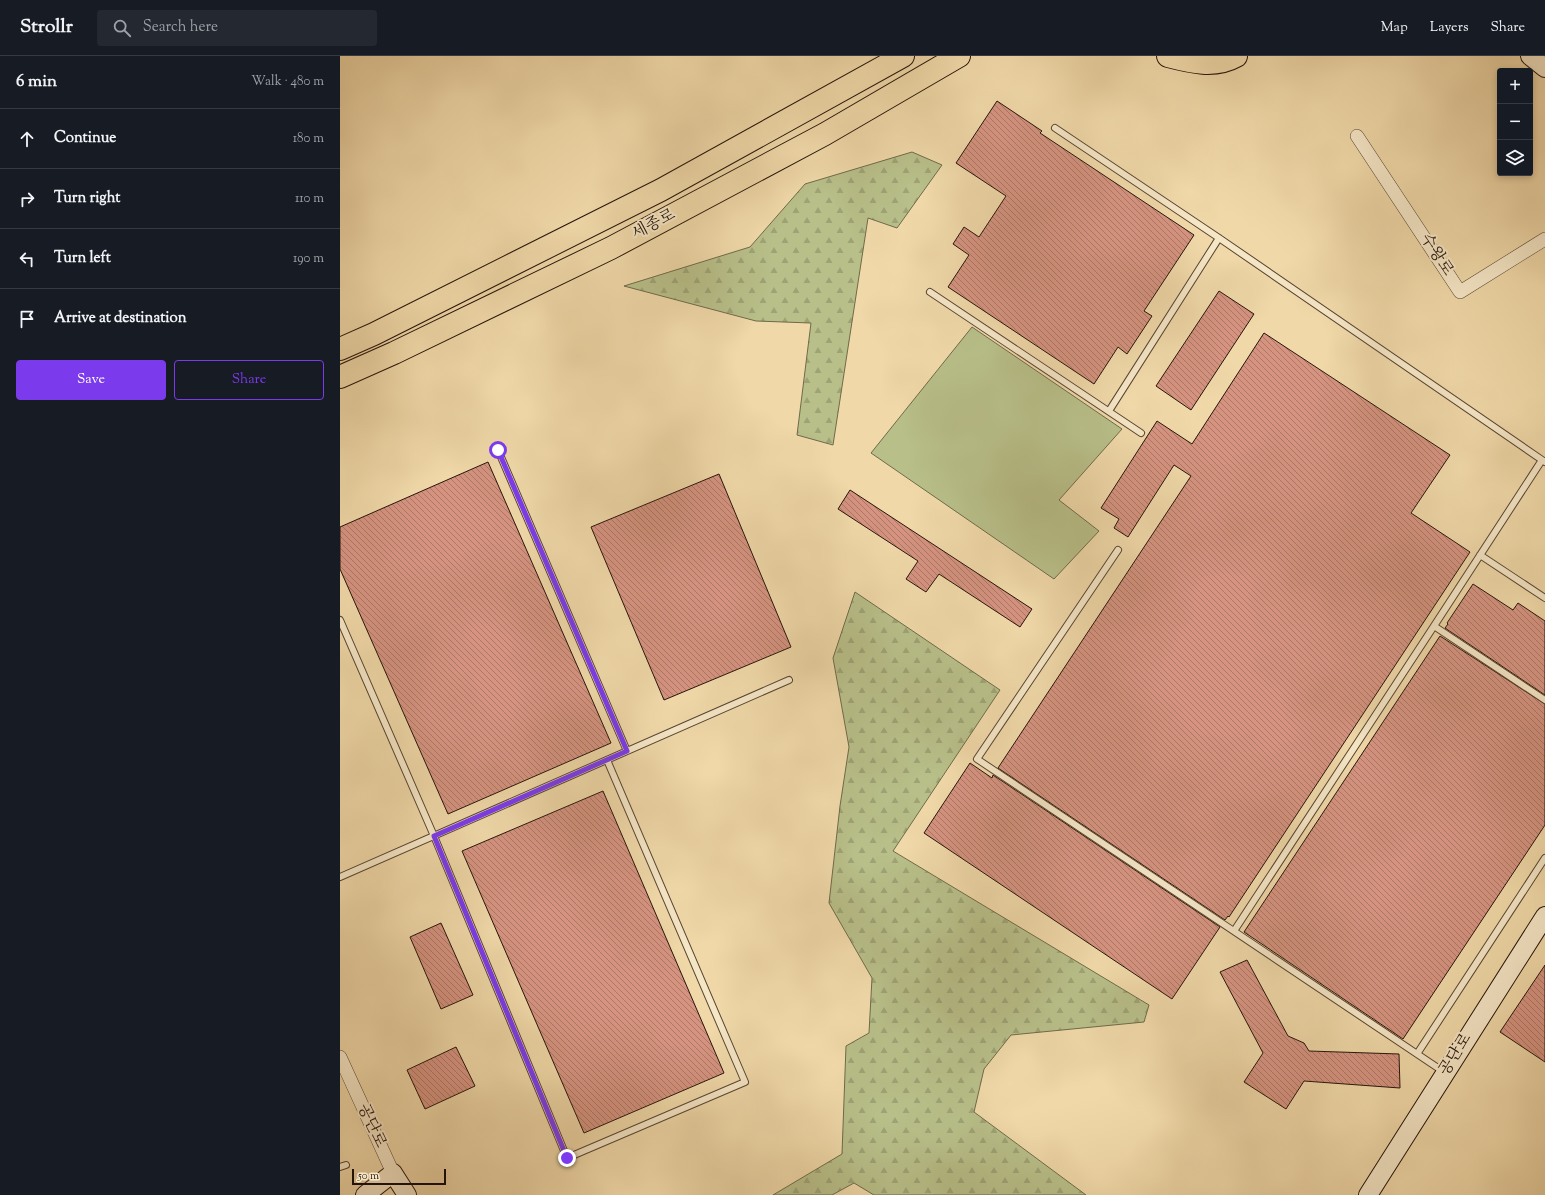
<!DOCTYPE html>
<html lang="en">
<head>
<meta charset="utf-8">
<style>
  body { margin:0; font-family:"Sorts Mill Goudy","Noto Serif KR",serif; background:#242831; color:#f1f3f6 }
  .controls { position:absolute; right:12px; top:12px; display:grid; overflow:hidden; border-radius:4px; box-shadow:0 2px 6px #0003 }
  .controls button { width:36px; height:36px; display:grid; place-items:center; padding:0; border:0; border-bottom:1px solid #363941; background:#171b24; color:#f1f3f6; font:20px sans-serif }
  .scale { position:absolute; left:12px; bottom:10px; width:94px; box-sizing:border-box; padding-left:4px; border:2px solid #26140b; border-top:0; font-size:11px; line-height:14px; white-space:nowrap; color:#26140b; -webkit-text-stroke:3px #f5e6c6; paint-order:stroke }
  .stop { position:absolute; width:12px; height:12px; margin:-9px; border:3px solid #7c3aed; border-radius:50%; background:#fff }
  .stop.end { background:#7c3aed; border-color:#fff; box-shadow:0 1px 4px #0008 }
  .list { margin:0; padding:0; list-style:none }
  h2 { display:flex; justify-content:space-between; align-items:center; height:52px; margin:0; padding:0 16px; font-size:17px }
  h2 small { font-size:13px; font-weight:400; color:#9ea1a6 }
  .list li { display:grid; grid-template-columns:26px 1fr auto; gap:12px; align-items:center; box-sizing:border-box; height:60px; padding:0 16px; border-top:1px solid #363941 }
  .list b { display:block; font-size:15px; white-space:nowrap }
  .list em { font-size:13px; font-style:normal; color:#9ea1a6 }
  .actions { display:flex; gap:8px; padding:12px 16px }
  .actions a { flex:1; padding:9px 0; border:1px solid #7c3aed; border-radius:4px; text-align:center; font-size:14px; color:#7c3aed }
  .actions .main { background:#7c3aed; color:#fff }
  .icon { flex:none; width:22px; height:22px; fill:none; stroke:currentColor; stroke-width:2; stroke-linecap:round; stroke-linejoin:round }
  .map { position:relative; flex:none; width:1205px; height:1139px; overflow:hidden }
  header { display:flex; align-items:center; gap:24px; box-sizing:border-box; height:56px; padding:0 20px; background:#171b24; border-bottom:1px solid #363941 }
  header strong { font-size:19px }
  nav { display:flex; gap:22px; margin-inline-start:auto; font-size:14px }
  .search { width:280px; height:36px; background:#242831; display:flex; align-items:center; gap:10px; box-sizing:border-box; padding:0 14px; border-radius:4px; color:#9ea1a6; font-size:15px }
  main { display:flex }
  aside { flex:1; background:#171b24 }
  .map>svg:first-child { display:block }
  .forest { fill:url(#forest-firs); stroke:#6f6a4a }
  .pitch { fill:#b8bf89; stroke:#6f6a4a }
  .building { fill:url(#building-back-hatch); stroke:#26140b }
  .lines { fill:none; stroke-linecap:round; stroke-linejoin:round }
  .lane-casing { stroke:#584532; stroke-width:8 }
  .street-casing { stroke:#584532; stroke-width:14 }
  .secondary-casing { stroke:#26140b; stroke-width:20 }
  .highway-casing { stroke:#26140b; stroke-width:24 }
  .lane { stroke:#f5e6c6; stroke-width:6 }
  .street { stroke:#f5e6c6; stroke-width:13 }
  .secondary { stroke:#f5e6c6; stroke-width:18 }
  .highway { stroke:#f0d8a8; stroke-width:22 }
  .route { stroke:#7c3aed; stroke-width:5 }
  .labels { text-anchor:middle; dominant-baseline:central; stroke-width:4; stroke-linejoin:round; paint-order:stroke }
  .street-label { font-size:16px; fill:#26140b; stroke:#f5e6c6 }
</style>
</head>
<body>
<header>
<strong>Strollr</strong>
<div class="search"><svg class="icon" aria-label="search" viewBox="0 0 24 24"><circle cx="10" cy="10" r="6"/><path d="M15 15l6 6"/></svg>Search here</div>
<nav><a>Map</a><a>Layers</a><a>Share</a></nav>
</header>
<main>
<aside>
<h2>6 min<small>Walk · 480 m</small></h2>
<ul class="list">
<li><svg class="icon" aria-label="ahead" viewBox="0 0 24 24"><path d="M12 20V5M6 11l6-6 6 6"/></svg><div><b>Continue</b></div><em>180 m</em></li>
<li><svg class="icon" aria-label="right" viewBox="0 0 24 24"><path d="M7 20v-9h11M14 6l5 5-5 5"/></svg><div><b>Turn right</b></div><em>110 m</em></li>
<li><svg class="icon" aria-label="left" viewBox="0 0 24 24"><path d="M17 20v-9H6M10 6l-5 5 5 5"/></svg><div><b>Turn left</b></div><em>190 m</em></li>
<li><svg class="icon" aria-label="arrive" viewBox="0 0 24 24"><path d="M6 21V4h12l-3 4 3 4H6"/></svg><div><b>Arrive at destination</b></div></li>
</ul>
<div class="actions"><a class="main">Save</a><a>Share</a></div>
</aside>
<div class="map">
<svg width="1205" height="1139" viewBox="0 0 1205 1139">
  <defs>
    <pattern id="forest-firs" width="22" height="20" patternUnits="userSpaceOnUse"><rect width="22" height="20" fill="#b8bf89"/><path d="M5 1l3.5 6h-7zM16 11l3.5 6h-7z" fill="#9ea375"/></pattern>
    <pattern id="building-back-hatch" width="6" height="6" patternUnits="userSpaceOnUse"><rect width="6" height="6" fill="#d59380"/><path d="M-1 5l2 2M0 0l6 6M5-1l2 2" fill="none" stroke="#ad7767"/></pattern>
  </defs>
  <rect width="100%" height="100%" fill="#f0d8a8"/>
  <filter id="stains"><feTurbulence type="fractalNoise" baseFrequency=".005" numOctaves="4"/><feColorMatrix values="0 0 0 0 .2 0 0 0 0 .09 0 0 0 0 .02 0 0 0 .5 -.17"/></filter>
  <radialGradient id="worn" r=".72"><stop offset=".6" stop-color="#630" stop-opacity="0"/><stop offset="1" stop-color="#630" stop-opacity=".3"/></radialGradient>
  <path class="forest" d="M572,96L602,109L557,172L528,162L493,389L457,379L471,267L416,265L284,230L410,191L465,128Z
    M515,536L660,634L553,795L809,949L804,966L671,979L644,1013L634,1056L746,1139H534L514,1127L492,1139H433L502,1098L506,990L529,977L532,922L489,847L500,750L509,691L493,602Z"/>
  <path class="pitch" d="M632,271L782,373L719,444L759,475L714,523L531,397Z"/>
  <path class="building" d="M657,45L702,75L700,77L854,179L804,255L812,260L787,298L778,291L754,328L608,231L629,199L613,188L624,171L639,181L666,140L616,107Z
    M879,235L914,258L851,354L816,330Z
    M924,277L1110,399L1071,457L1130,496L889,861L888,860L885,864L658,712L851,420L834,409L788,481L774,472L779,463L761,452L817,365L852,388Z
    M148,406L271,687L108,758L0,513V471Z
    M379,418L451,591L324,644L251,471Z
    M510,434L692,553L680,571L599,518L586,536L566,523L578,505L498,453Z
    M1133,528L1173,554L1178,547L1205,565V639L1105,572L1108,568L1107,567Z
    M1100,580L1205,648V769L1063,983L904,876Z
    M630,707L652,722L653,719L880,871L832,943L584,777Z
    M263,735L384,1017L244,1077L122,795Z
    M101,867L133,939L101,953L70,881Z
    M907,904L948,980L964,987L969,995L1059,998L1060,1032L964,1025L946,1053L904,1026L923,997L880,916Z
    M1205,909V1006L1160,976Z
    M116,991L135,1030L85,1053L67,1014Z"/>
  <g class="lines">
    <defs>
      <path id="lane" d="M715,72L879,182L1205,406
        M590,236L801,377
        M769,355L879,182
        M158,394L287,695
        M778,494L637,703L1104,1016
        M1140,499L1205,542
        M0,564L94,780L227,1102L405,1026L267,704
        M1094,570L1202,404
        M0,821L449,624
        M894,875L1094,570L1205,644
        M1077,998L1205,802
        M0,1111L6,1109"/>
      <path id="street" d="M1017,80L1120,236L1205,183
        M0,1001L53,1117"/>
      <path id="secondary" d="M1190,0L1205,12
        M25,1139L53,1117L67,1139
        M1028,1139L1205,860"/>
      <path id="highway" d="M828,0C851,6 875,12 896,0
        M0,293L34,278L321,134L563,0
        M0,321L54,297L271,192L485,78L619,0"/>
    </defs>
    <use href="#lane" class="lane-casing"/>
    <use href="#street" class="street-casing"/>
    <use href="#secondary" class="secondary-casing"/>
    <use href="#highway" class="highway-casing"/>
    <use href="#lane" class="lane"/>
    <use href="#street" class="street"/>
    <use href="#secondary" class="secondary"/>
    <use href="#highway" class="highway"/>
  </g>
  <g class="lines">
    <path class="route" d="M158,394L287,695L94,780L227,1102"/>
  </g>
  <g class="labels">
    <g class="street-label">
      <text transform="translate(314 169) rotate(-28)">세종로</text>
      <text transform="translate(1096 199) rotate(57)">수왕로</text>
      <text transform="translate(1116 999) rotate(-58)">공단로</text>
      <text transform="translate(31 1070) rotate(65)">공단로</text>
    </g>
  </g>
  <rect width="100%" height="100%" filter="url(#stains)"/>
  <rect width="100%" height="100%" fill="url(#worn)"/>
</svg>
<div class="controls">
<button>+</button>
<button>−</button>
<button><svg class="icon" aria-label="layers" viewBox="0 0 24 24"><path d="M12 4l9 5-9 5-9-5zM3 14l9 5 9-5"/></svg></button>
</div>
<div class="scale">50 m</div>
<div class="stop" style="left:158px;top:394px"></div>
<div class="stop end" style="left:227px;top:1102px"></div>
</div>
</main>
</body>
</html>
